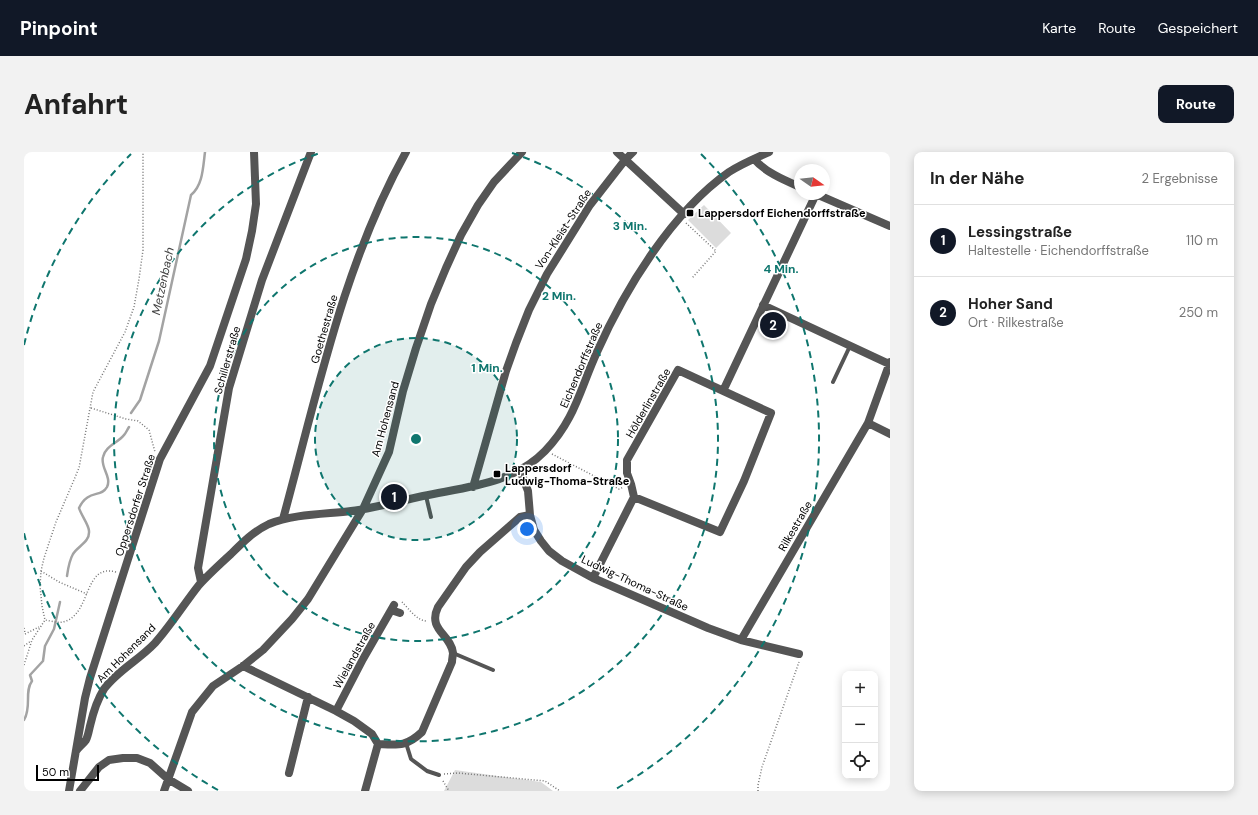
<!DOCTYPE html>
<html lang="de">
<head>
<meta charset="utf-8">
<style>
  body { margin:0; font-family:"DM Sans",sans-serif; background:#f2f2f2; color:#222 }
  .controls { position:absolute; right:12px; bottom:12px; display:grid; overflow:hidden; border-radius:8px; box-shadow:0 2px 10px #0003 }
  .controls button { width:36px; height:36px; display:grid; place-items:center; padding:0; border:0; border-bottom:1px solid #e0e0e0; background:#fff; color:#222; font:20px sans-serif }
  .compass { position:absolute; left:770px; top:12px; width:36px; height:36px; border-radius:50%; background:#fff; box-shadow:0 2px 10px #0003; rotate:104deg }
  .scale { position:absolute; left:12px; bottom:10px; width:63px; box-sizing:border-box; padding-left:4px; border:2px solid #000; border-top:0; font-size:11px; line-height:14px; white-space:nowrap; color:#000; -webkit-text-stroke:3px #fff; paint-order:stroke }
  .you { position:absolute; left:503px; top:377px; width:14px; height:14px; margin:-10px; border:3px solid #fff; border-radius:50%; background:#1a73e8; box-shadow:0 0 0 6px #1a73e833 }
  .badge { display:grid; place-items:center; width:26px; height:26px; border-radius:50%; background:#111827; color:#fff; font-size:13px; font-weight:700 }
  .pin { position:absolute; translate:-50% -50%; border:2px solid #fff; box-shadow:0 1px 4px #0006 }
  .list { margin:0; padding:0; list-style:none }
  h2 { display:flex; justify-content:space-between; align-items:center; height:52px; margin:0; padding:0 16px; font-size:17px }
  h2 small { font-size:13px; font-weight:400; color:#767676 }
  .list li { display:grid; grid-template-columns:26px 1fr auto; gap:12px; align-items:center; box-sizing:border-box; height:72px; padding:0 16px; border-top:1px solid #e0e0e0 }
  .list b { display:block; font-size:15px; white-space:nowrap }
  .list p { margin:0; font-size:13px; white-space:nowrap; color:#767676 }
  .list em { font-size:13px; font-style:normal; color:#767676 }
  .icon { flex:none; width:22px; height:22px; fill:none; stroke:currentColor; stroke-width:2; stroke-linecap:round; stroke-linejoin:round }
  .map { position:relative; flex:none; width:866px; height:639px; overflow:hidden; border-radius:8px }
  header { display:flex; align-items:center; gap:24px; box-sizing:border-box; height:56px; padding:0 20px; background:#111827; color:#fff }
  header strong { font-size:19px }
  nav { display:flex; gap:22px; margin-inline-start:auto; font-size:14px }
  .intro { display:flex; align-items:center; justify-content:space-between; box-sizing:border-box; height:96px; padding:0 24px }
  h1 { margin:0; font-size:28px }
  .button { padding:10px 18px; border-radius:8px; background:#111827; color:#fff; font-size:14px; font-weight:700 }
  main { display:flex; gap:24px; padding:0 24px }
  aside { flex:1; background:#fff; border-radius:8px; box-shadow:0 2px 10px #0003 }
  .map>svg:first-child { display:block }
  .green { fill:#dcdcdc }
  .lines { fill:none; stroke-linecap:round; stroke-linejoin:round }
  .stream { stroke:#a3a3a3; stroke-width:2.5 }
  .path { stroke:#777; stroke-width:1.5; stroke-dasharray:1 2; stroke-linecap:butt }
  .service { stroke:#555; stroke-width:4 }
  .minor { stroke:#555; stroke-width:8 }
  .ring { fill:none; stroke:#0f766e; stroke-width:2; stroke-dasharray:7 5 }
  .poi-dot { fill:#000; stroke:#fff; stroke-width:1.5 }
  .labels { text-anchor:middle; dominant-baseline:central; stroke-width:3; stroke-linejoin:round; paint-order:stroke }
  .poi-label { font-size:11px; font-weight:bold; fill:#000; stroke:#fff; text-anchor:start }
  .street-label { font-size:11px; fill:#000; stroke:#fff }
  .water-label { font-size:12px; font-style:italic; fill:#444; stroke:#fff }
  .centre { fill:#0f766e; stroke:#fff; stroke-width:2 }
  .ring-label { font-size:12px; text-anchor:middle; font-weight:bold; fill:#0f766e; stroke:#fff; stroke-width:3; stroke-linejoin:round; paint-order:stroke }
</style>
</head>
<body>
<header>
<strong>Pinpoint</strong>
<nav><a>Karte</a><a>Route</a><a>Gespeichert</a></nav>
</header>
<div class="intro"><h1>Anfahrt</h1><a class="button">Route</a></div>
<main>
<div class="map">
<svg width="866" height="639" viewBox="0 0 866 639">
  <rect width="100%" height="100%" fill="#fff"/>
  <path class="green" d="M680,53L707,81L692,96L664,68Z
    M431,618L517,630L529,639H420Z"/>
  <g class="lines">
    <path class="stream" d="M107,261L116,248L135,189L167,43C179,33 179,15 181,0
      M43,424C44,417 45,409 49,402C54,394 66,390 65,379C65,373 57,363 55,356C64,337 77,346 83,335C88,325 76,315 79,305C81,294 94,291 100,283C102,281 103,278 105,275
      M0,568C8,554 0,540 8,529L6,523L19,509L21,494L30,477L36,450"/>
    <path class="path" d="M662,71L692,99L668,126
      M67,256L102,267L114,269L119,273L125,278L131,300
      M528,302L595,337L600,335
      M17,419L35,430L63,442
      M92,420C60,411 67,460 42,469C35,472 28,469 21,468L18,454L16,434L17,419L20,406L32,370L55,316L69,240L101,180L110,155L115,127L119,98V0
      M378,450C385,457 393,469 403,469
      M0,476L1,481
      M1,482L15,475
      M0,494L7,489
      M0,513L8,488L21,468
      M420,622L434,621L521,629L536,639
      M419,629L425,639
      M734,639V633L738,615L775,510"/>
    <path class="service" d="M809,230L826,194
      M402,344L407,365
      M429,501L469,518
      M382,591L387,607L403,619L415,623"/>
    <path class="minor" d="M593,0L660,62
      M730,7C741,20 760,28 776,35
      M792,42L866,74
      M739,153L865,212
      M699,239L792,42
      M844,271L866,282
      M496,318L504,339L506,363L510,378L517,389L525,399L538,409L569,426L684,476L717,488L775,502
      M449,335L482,219L492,191L505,158L523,122L566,53L601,8L609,0
      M259,367C293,243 319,113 382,0
      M569,426L610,345L607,332L603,321V308L654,218L747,261L720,329L696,380L610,345
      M177,430L174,416L205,236L238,128L287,0
      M367,458L376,461
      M717,488L844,271L866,210
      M219,514L312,559L330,569L348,582L354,592C374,593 382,595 398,580L428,510C428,507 429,503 429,501C427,482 403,478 414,455L442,415L456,400L496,365L506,363
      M312,559L339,507L370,453
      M52,599C55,595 59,592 62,588C64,584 65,578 66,574C69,561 73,548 80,537C93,519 115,508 131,491C147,473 160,452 175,433C185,422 196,412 207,402C219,390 230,379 245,372C268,362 303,362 327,359C352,356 375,349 399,344C442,335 489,332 521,299C551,268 556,237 573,200C601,137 648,60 705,20C717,12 732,6 745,0
      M265,621L284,545
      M45,639L61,546L66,526L136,307L186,214L222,107L228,79L232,52L230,0
      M56,639L75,615L85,608L99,606H113L126,611L144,627L164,639
      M140,639L168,560L189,534L219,514L239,498L268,467L284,447L339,357L365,300L379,239L392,196L407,152L422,116L437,83L454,53L470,30L498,0
      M341,639L354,592"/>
  </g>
  <circle cx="392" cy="287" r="101" fill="#0f766e" fill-opacity=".12"/>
  <g class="ring">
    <circle cx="392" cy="287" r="101"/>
    <circle cx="392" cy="287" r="202"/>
    <path d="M488 1A302 302 0 1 1 296 1"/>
    <path d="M194 638A403 403 0 0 1 0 381M0 193A403 403 0 0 1 107 2M677 2A403 403 0 0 1 590 638"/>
  </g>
  <g class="poi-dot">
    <rect x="662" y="57" width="8" height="8" rx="2"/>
    <rect x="469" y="318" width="8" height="8" rx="2"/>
  </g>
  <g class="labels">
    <g class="poi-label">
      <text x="674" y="61">Lappersdorf Eichendorffstraße</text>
      <text x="481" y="316">Lappersdorf<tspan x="481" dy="13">Ludwig-Thoma-Straße</tspan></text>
    </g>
    <g class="street-label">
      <text transform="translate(539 77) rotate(-57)">Von-Kleist-Straße</text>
      <text transform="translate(300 177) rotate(-74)">Goethestraße</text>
      <text transform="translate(203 208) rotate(-74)">Schillerstraße</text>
      <text transform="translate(557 213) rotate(-67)">Eichendorffstraße</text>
      <text transform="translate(624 251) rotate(-60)">Hölderlinstraße</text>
      <text transform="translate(361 267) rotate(-75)">Am Hohensand</text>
      <text transform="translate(111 353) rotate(-72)">Oppersdorfer Straße</text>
      <text transform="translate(771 374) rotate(-60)">Rilkestraße</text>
      <text transform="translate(611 431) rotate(25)">Ludwig-Thoma-Straße</text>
      <text transform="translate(102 501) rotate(-45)">Am Hohensand</text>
      <text transform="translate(330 503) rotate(-61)">Wielandstraße</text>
    </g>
    <g class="water-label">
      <text transform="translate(139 129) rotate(-78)">Metzenbach</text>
    </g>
  </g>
  <circle cx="392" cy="287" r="6" class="centre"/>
  <g class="ring-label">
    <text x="606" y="78">3 Min.</text>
    <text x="757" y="121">4 Min.</text>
    <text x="535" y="148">2 Min.</text>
    <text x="463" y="220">1 Min.</text>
  </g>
</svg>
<div class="controls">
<button>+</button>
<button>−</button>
<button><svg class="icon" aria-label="locate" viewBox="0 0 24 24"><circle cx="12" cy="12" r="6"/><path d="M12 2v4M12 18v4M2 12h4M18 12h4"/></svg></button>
</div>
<svg class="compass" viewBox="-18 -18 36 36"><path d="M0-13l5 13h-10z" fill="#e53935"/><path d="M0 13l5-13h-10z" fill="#767676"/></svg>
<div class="scale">50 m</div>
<div class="you"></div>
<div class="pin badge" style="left:370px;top:345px">1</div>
<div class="pin badge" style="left:749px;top:173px">2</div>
</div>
<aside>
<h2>In der Nähe<small>2 Ergebnisse</small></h2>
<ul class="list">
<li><span class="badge">1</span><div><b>Lessingstraße</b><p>Haltestelle · Eichendorffstraße</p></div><em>110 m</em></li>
<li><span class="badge">2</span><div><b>Hoher Sand</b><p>Ort · Rilkestraße</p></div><em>250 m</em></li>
</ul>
</aside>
</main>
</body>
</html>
